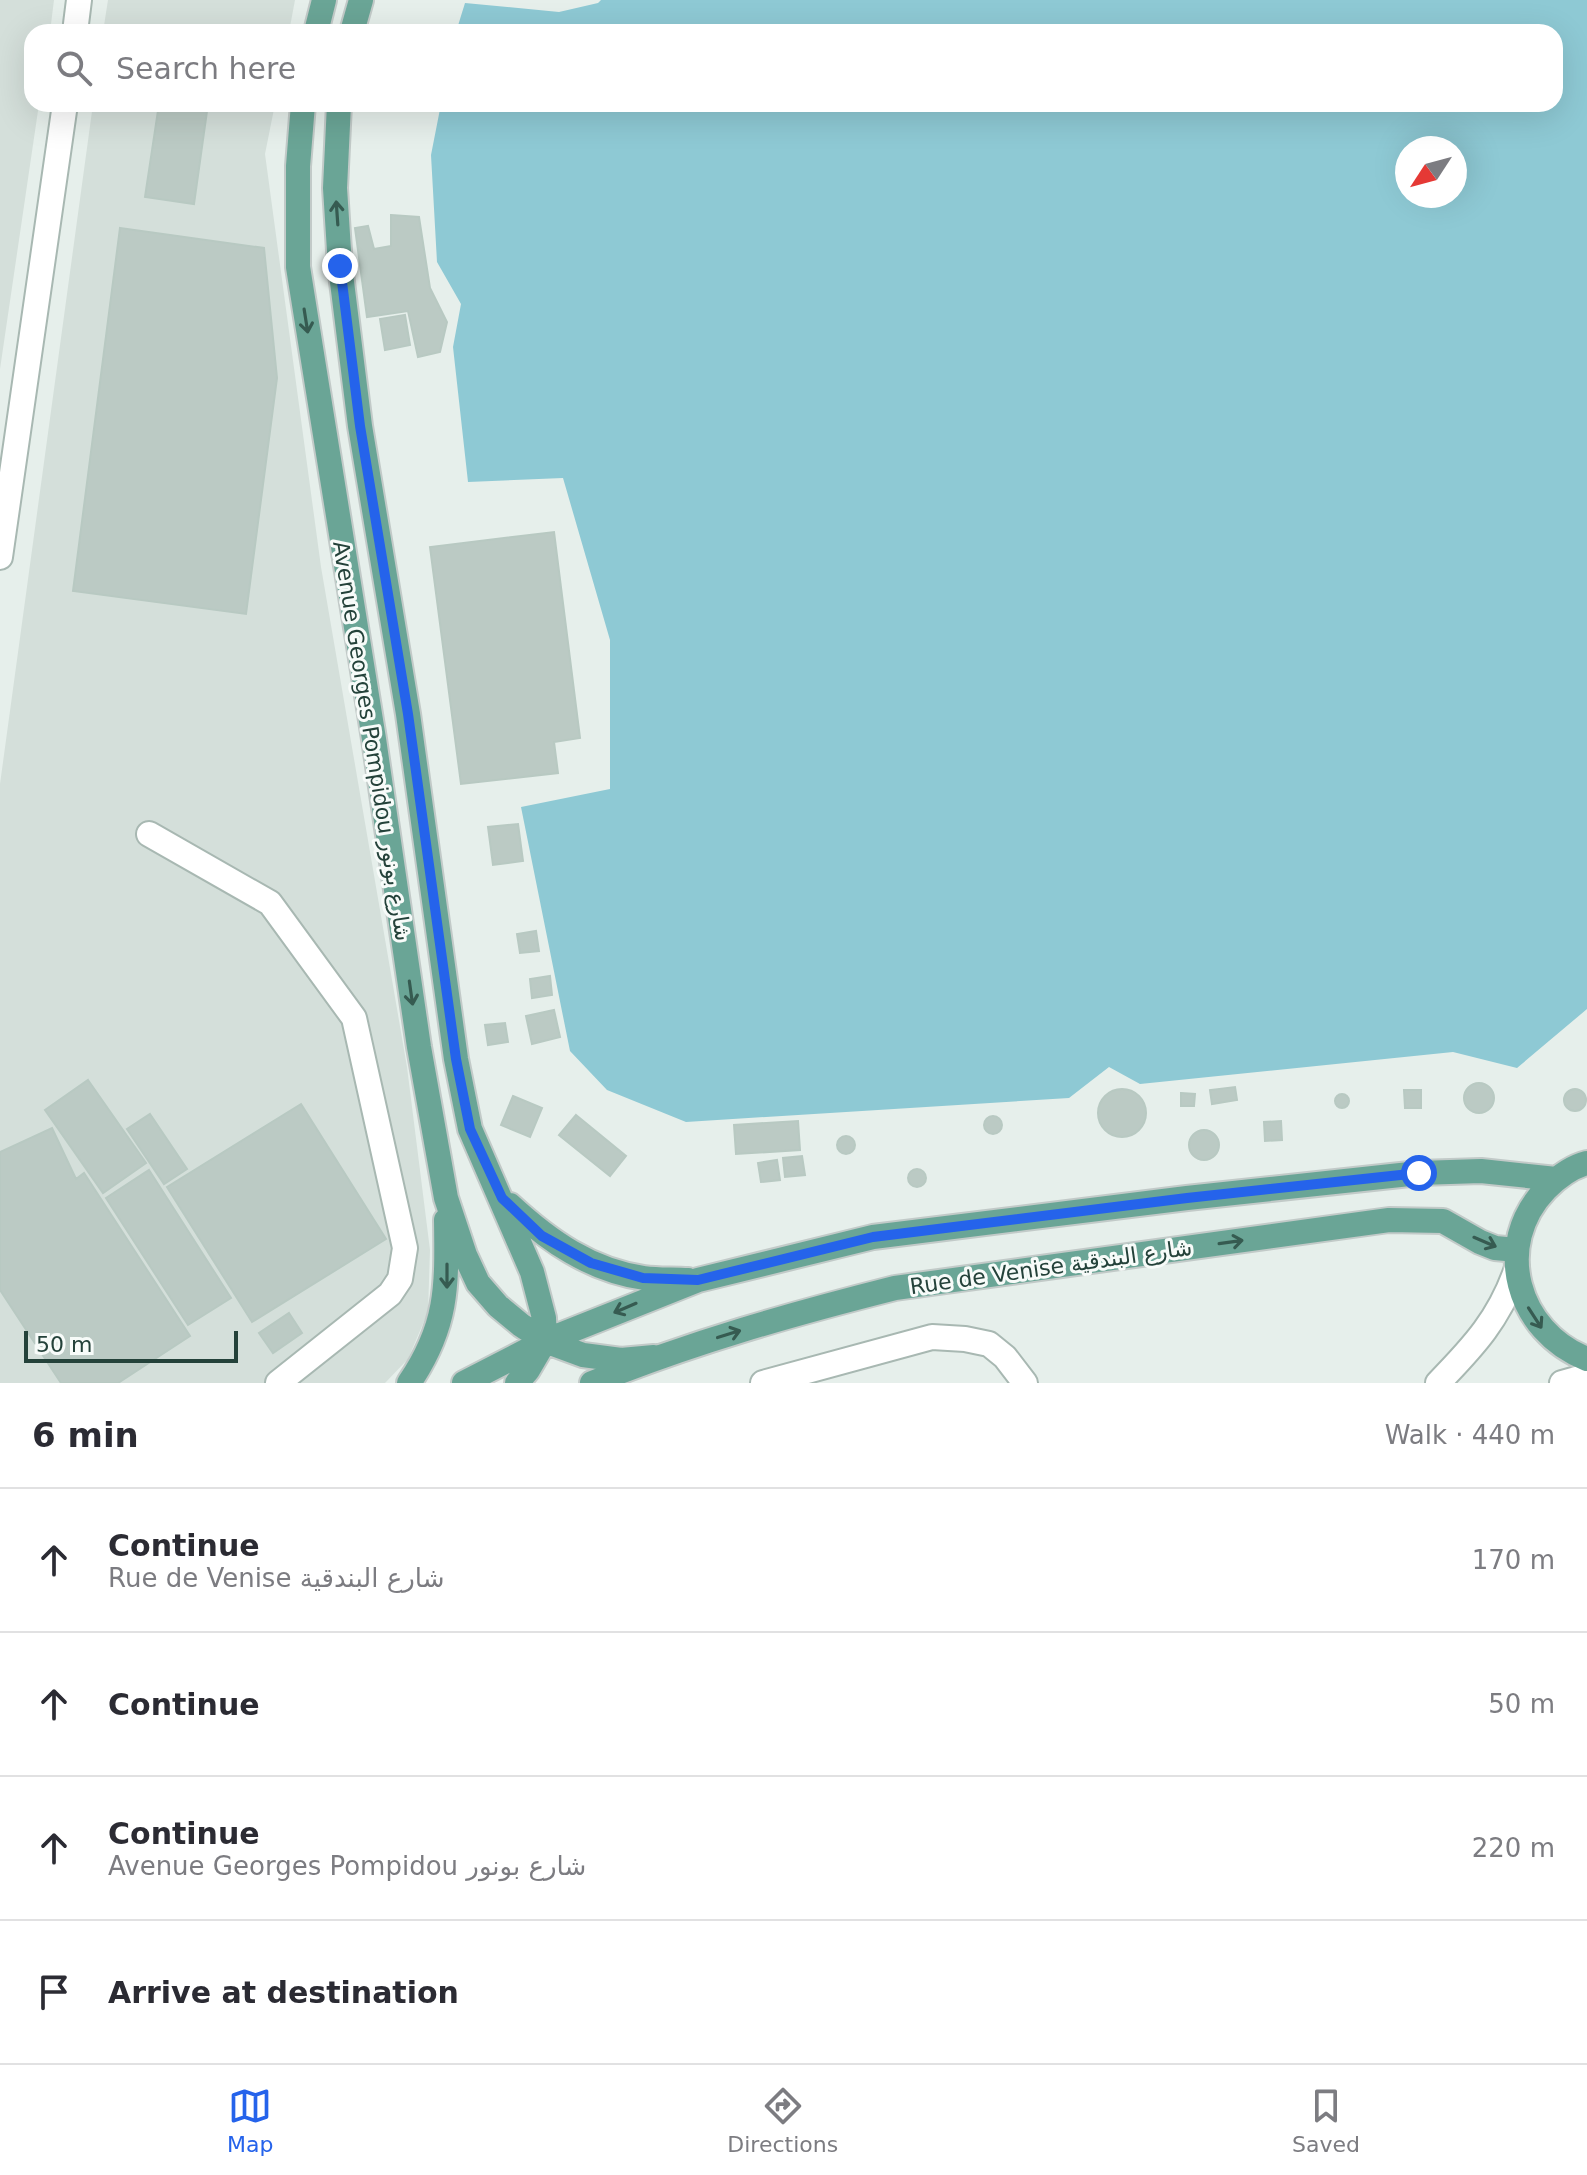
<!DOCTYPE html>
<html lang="en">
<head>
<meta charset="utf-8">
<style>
  body { margin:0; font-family:"DejaVu Sans","Noto Naskh Arabic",sans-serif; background:#f7f7f7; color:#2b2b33 }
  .compass { position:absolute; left:1395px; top:136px; width:72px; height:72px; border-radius:50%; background:#fff; box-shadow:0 8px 32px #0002; rotate:234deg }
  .scale { position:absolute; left:24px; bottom:20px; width:214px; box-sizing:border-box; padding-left:8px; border:4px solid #24423a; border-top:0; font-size:22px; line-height:28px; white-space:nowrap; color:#24423a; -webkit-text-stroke:6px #f7fbf9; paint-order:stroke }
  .stop { position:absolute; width:24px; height:24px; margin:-18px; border:6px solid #2563eb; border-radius:50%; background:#fff }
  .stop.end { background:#2563eb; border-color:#fff; box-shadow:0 2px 8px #0008 }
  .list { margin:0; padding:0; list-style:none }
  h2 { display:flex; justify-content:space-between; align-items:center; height:104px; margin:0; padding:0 32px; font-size:34px }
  h2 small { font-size:26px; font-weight:400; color:#7c7c81 }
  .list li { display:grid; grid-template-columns:52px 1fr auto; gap:24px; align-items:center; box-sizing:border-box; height:144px; padding:0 32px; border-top:2px solid #e1e1e2 }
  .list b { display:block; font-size:30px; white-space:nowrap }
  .list p { margin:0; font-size:26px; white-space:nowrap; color:#7c7c81 }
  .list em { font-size:26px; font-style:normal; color:#7c7c81 }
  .icon { flex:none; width:44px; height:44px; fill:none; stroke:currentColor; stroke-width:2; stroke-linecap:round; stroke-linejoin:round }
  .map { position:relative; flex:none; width:1587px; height:1383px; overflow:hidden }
  .search { position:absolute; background:#fff; box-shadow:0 8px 32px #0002; left:24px; right:24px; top:24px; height:88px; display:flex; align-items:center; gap:20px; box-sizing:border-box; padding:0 28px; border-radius:24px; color:#7c7c81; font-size:30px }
  .sheet { height:680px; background:#fff }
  nav { display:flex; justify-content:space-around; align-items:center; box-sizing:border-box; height:112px; border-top:2px solid #e1e1e2; background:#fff; font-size:22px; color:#7c7c81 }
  nav a { display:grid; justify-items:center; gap:4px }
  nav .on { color:#2563eb }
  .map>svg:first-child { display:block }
  .built { fill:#d4dfda }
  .water { fill:#8ec9d4; fill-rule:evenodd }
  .building { fill:#bbcac4; stroke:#b8c9c2; stroke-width:2 }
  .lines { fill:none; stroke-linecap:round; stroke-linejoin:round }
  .minor-casing { stroke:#a8b8b2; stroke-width:28 }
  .major-casing { stroke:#c2cac8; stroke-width:28 }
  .minor { stroke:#fff; stroke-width:24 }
  .major { stroke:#6aa596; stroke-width:24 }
  .oneway { stroke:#365b51 }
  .route { stroke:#2563eb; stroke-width:10 }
  .labels { text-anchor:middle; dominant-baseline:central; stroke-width:6; stroke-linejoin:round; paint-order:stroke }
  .street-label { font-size:22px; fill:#24423a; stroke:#f7fbf9 }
</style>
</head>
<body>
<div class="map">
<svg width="1587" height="1383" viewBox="0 0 1587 1383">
  <rect width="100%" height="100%" fill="#e6efeb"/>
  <path class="built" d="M0,0H54L50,32H32V104H39L0,369Z
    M108,0H295L289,32H103Z
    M93,104H275L265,154L321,567L407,1067L430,1250L428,1312L408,1359L385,1383H0V784Z"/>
  <path class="water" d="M601,0H1587V1009L1517,1068L1453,1052L1140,1084L1109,1067L1069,1098L686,1122L607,1090L570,1051L521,807L610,789V640L563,478L468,482L453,347L461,304L437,262L431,155L441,104H1555V32H456L465,3L559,12L598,3ZM1407,148H1455V196H1407Z"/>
  <path class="building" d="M159,104H208L194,204L145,197Z
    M391,215L419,217L430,288L447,322L440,352L418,357L408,311L367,317L355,228L368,226L374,249L391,246Z
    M120,228L264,248L277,378L246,614L73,591Z
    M405,315L410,345L385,350L380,319Z
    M554,532L580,738L554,742L558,773L461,784L430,547Z
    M518,824L523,861L493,865L488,827Z
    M536,931L539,951L520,953L517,934Z
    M550,976L552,995L532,998L530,979Z
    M554,1010L560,1037L532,1044L526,1016Z
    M505,1023L508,1042L488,1045L485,1025Z
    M88,1080L146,1163L103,1193L45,1110Z
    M1464 1098a15 15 0 1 1 30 0a15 15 0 1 1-30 0Z
    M1235,1087L1237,1100L1212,1104L1210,1090Z
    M1098 1113a24 24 0 1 1 48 0a24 24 0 1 1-48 0Z
    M1564 1100a11 11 0 1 1 22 0a11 11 0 1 1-22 0Z
    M1404,1090H1421V1108H1405Z
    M1181,1093L1195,1094L1194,1106H1181Z
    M1335 1101a7 7 0 1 1 14 0a7 7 0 1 1-14 0Z
    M513,1096L542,1108L530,1137L501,1125Z
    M301,1104L386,1239L252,1322L167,1187Z
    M150,1114L187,1169L164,1184L127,1129Z
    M576,1115L626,1156L610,1176L559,1135Z
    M984 1125a9 9 0 1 1 18 0a9 9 0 1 1-18 0Z
    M798,1121L800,1150L736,1154L734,1125Z
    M1281,1121L1282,1140L1265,1141L1264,1122Z
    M52,1128L76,1179L84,1173L190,1336L118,1383H61L0,1290V1152Z
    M1189 1145a15 15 0 1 1 30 0a15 15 0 1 1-30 0Z
    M837 1145a9 9 0 1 1 18 0a9 9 0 1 1-18 0Z
    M802,1156L805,1175L785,1177L783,1158Z
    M777,1160L780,1180L761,1182L758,1163Z
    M908 1178a9 9 0 1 1 18 0a9 9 0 1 1-18 0Z
    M149,1170L231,1298L188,1325L106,1198Z
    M289,1313L302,1333L273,1353L259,1333Z"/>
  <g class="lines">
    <defs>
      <path id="minor" d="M75,32L79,0
        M0,557L65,104
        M149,834L270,903L354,1018L405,1248L400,1279L390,1294L278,1383
        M763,1383L932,1337L965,1339L989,1344L1005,1357L1025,1383
        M1438,1383C1474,1346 1500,1318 1517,1268
        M1562,1383L1587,1376"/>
      <path id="major" d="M316,32L324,0
        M352,32L361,0
        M303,104L298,166V267L374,739L419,1047L446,1198L465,1255L478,1283L498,1306L521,1325L545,1341L583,1355L621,1360L654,1357
        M339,104L335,188L340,266L360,426L408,714L456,1059L470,1129L532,1272L544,1318L545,1341L528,1370L517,1383
        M1587,1163C1571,1167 1557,1178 1546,1189C1492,1245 1517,1332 1587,1359
        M510,1205C549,1241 590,1270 644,1278C658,1280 673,1279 688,1280
        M409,1383C448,1326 447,1286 446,1220
        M464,1383L545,1341L698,1280L873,1237L1187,1198L1419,1173L1481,1171L1556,1179
        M592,1383C690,1343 792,1314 895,1288L1389,1220L1443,1221L1480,1242L1495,1248L1517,1250"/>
    </defs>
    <use href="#minor" class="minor-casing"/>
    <use href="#major" class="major-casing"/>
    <use href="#minor" class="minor"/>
    <use href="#major" class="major"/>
  </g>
  <defs><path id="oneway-shaft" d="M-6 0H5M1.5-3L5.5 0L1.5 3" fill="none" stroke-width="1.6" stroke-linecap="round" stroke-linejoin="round" transform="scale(2)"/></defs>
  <g class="oneway">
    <use href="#oneway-shaft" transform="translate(337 213) rotate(-94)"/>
    <use href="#oneway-shaft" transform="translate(306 321) rotate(81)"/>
    <use href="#oneway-shaft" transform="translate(411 993) rotate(82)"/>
    <use href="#oneway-shaft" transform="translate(1231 1242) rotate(-8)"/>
    <use href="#oneway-shaft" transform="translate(1485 1242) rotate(23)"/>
    <use href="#oneway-shaft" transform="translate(447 1276) rotate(90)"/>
    <use href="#oneway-shaft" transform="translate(625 1308) rotate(157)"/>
    <use href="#oneway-shaft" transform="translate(1535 1318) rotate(57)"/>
    <use href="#oneway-shaft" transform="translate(729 1334) rotate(-17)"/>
  </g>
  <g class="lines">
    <path class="route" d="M340,266L360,426L408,714L456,1059L470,1129L502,1198L542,1236L591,1263L643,1278L698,1280L873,1237L1187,1198L1419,1173"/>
  </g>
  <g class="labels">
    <g class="street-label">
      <text transform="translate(372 741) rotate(81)">Avenue Georges Pompidou شارع بونور</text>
      <text transform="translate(1051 1267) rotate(-8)">Rue de Venise شارع البندقية</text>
    </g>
  </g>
</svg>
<svg class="compass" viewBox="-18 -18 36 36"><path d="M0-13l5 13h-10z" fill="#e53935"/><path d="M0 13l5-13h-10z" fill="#7c7c81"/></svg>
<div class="scale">50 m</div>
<div class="stop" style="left:1419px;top:1173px"></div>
<div class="stop end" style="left:340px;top:266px"></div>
<div class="search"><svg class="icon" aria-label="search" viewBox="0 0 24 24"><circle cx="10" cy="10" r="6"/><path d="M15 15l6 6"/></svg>Search here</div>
</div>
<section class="sheet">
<h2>6 min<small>Walk · 440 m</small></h2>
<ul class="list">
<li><svg class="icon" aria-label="ahead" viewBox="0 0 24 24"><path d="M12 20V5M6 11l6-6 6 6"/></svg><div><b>Continue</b><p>Rue de Venise شارع البندقية</p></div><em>170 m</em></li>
<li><svg class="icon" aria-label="ahead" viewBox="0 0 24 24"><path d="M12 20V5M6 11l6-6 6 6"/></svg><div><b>Continue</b></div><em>50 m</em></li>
<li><svg class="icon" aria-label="ahead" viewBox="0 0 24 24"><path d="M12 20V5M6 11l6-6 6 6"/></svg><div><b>Continue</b><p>Avenue Georges Pompidou شارع بونور</p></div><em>220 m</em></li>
<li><svg class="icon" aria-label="arrive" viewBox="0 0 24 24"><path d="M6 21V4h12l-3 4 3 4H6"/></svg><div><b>Arrive at destination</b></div></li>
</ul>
</section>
<nav>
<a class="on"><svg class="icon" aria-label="map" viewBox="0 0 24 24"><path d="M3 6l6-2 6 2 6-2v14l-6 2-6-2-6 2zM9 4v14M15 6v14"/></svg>Map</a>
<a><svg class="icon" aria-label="directions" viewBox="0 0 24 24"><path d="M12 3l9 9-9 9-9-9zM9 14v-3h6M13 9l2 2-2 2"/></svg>Directions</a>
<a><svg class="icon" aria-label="saved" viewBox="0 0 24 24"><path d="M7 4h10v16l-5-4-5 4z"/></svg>Saved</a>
</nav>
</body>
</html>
